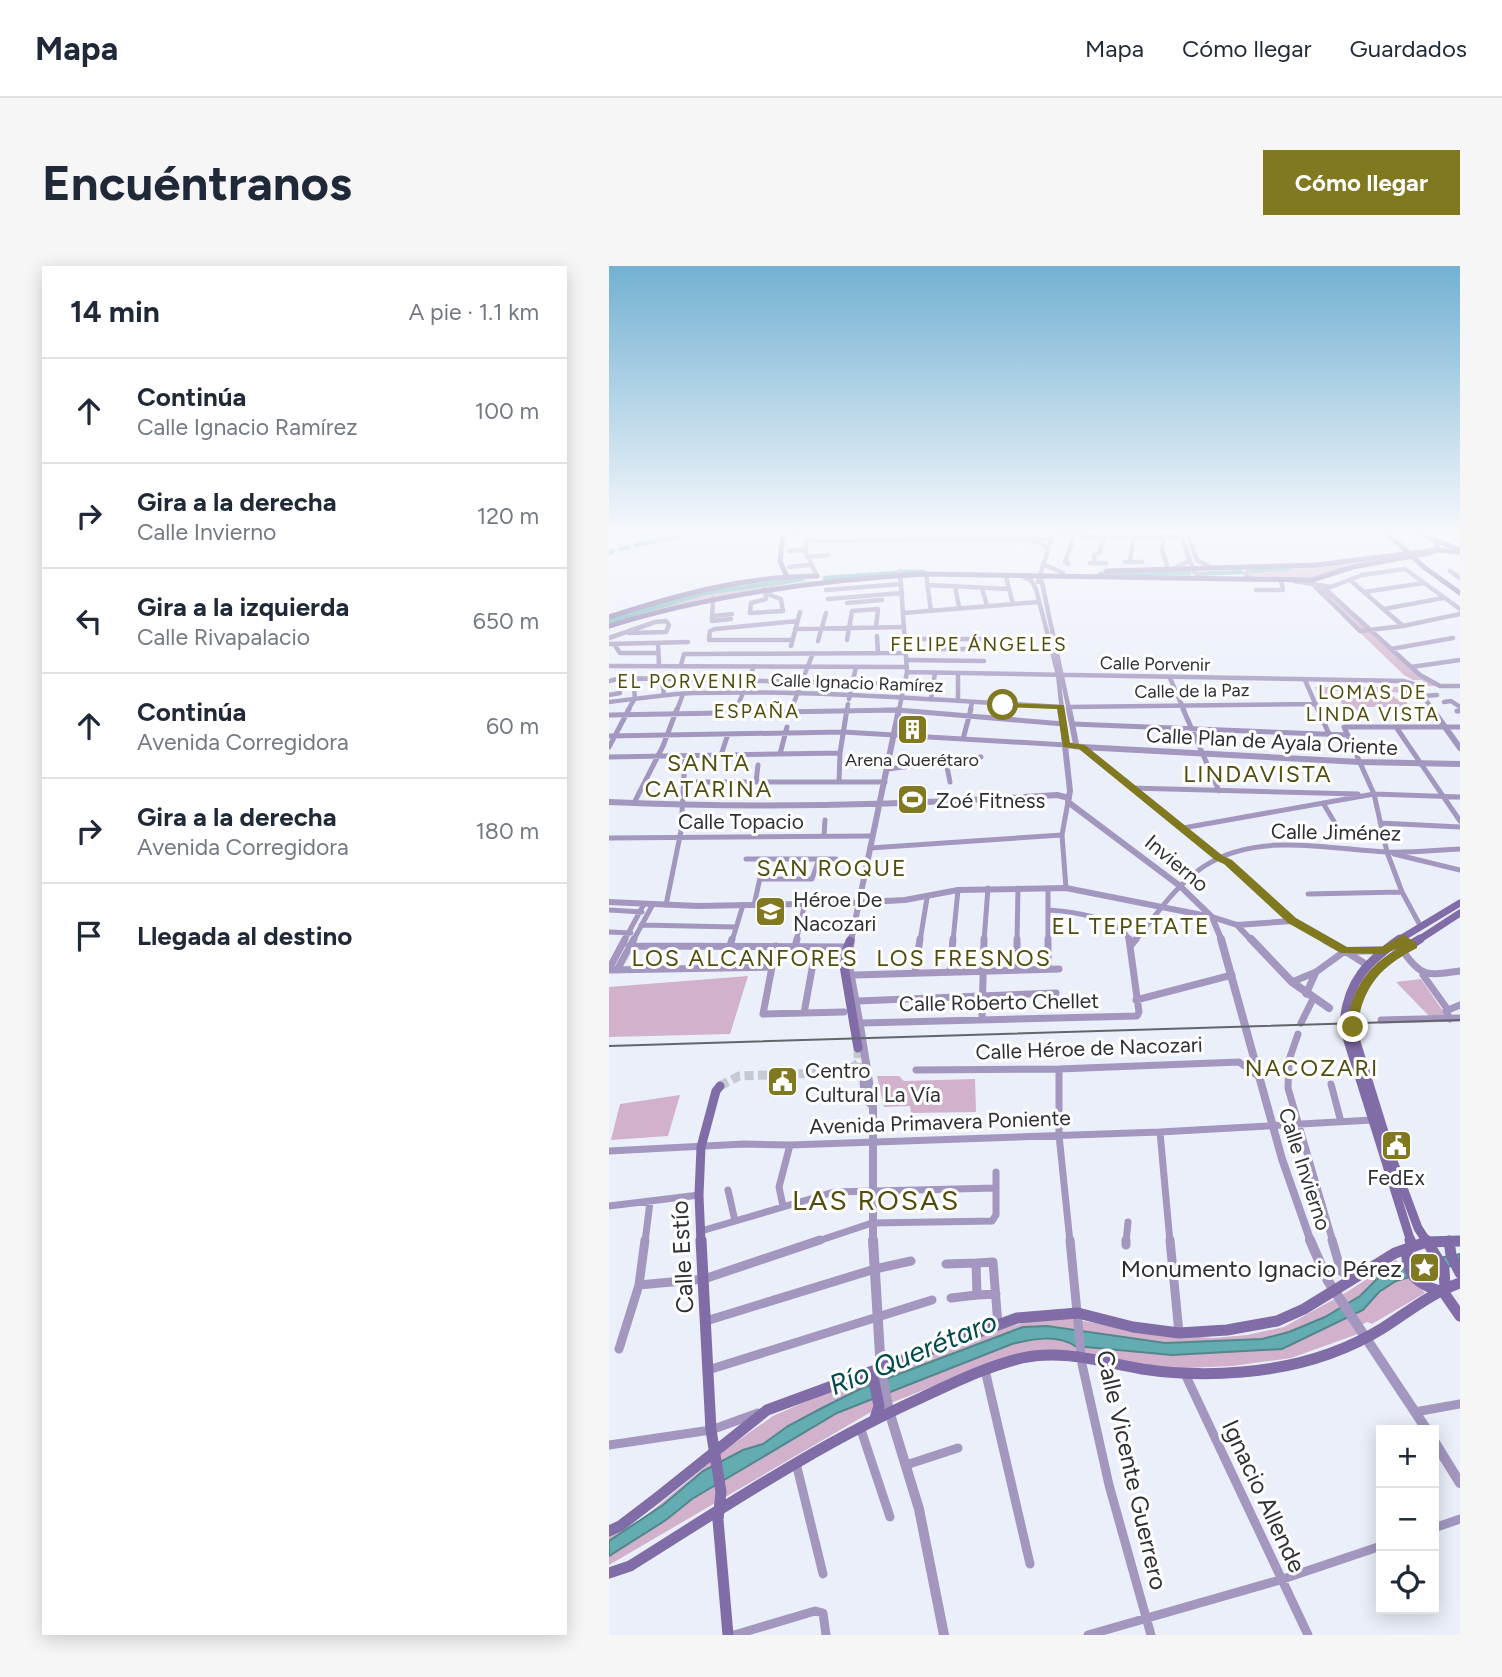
<!DOCTYPE html>
<html lang="es">
<head>
<meta charset="utf-8">
<style>
  body { margin:0; font-family:Figtree,sans-serif; background:#f6f6f7; color:#1f2937 }
  .controls { position:absolute; right:21px; bottom:21px; display:grid; overflow:hidden; border-radius:0px; box-shadow:0 4px 18px #0003 }
  .controls button { width:63px; height:63px; display:grid; place-items:center; padding:0; border:0; border-bottom:2px solid #e0e1e3; background:#fff; color:#1f2937; font:35px sans-serif }
  .stop { position:absolute; width:21px; height:21px; margin:-16px; border:5px solid #81791f; border-radius:50%; background:#fff }
  .stop.end { background:#81791f; border-color:#fff; box-shadow:0 2px 7px #0008 }
  .list { margin:0; padding:0; list-style:none }
  h2 { display:flex; justify-content:space-between; align-items:center; height:91px; margin:0; padding:0 28px; font-size:30px }
  h2 small { font-size:23px; font-weight:400; color:#747a83 }
  .list li { display:grid; grid-template-columns:46px 1fr auto; gap:21px; align-items:center; box-sizing:border-box; height:105px; padding:0 28px; border-top:2px solid #e0e1e3 }
  .list b { display:block; font-size:26px; white-space:nowrap }
  .list p { margin:0; font-size:23px; white-space:nowrap; color:#747a83 }
  .list em { font-size:23px; font-style:normal; color:#747a83 }
  .icon { flex:none; width:38px; height:38px; fill:none; stroke:currentColor; stroke-width:2; stroke-linecap:round; stroke-linejoin:round }
  .map { position:relative; flex:none; width:851px; height:1369px; overflow:hidden; border-radius:0px }
  header { display:flex; align-items:center; gap:42px; box-sizing:border-box; height:98px; padding:0 35px; background:#fff; border-bottom:2px solid #e0e1e3 }
  header strong { font-size:33px }
  nav { display:flex; gap:38px; margin-inline-start:auto; font-size:24px }
  .intro { display:flex; align-items:center; justify-content:space-between; box-sizing:border-box; height:168px; padding:0 42px }
  h1 { margin:0; font-size:49px }
  .button { padding:18px 32px; border-radius:0px; background:#81791f; color:#fff; font-size:24px; font-weight:700 }
  main { display:flex; gap:42px; padding:0 42px }
  aside { flex:1; background:#fff; border-radius:0px; box-shadow:0 4px 18px #0003 }
  .map>svg:first-child { display:block }
  .green { fill:#d1b1cb }
  .water { fill:#62acb2; stroke:#52878c; stroke-width:2 }
  .lines { fill:none; stroke-linecap:round; stroke-linejoin:round }
  .canal { stroke:#62acb2; stroke-width:4.5 }
  .secondary-tunnel { stroke:#c5c9d2; stroke-width:9; stroke-dasharray:9 4.5; stroke-linecap:butt }
  .minor-far3 { stroke:#a397bf; stroke-width:4.5 }
  .minor-far2 { stroke:#a397bf; stroke-width:5 }
  .minor-far1 { stroke:#a397bf; stroke-width:7 }
  .minor { stroke:#a397bf; stroke-width:9 }
  .tertiary-far3 { stroke:#a397bf; stroke-width:4.5 }
  .tertiary-far2 { stroke:#a397bf; stroke-width:6 }
  .tertiary-far1 { stroke:#a397bf; stroke-width:8 }
  .tertiary { stroke:#a397bf; stroke-width:10 }
  .secondary-far3 { stroke:#806ca6; stroke-width:5 }
  .secondary-far2 { stroke:#806ca6; stroke-width:7 }
  .secondary-far1 { stroke:#806ca6; stroke-width:9 }
  .secondary { stroke:#806ca6; stroke-width:11 }
  .rail { stroke:#63656b; stroke-width:2 }
  .secondary-bridge-far1 { stroke:#806ca6; stroke-width:5 }
  .secondary-bridge { stroke:#806ca6; stroke-width:9 }
  .route { fill:#81791f }
  .labels { text-anchor:middle; dominant-baseline:central; stroke-width:6; stroke-linejoin:round; paint-order:stroke }
  .far-street-label { font-size:18px; fill:#2e3034; stroke:#fff }
  .far-poi-label { font-size:18px; fill:#2e3034; stroke:#fff }
  .far-neighbourhood-label { font-size:19px; letter-spacing:2px; fill:#524d0d; stroke:#fff }
  .street-label { font-size:21px; fill:#2e3034; stroke:#fff }
  .poi-label { font-size:21px; fill:#2e3034; stroke:#fff; text-anchor:start }
  .neighbourhood-label { font-size:23px; letter-spacing:2px; fill:#524d0d; stroke:#fff }
  .near-street-label { font-size:24px; fill:#2e3034; stroke:#fff }
  .near-poi-label { font-size:24px; fill:#2e3034; stroke:#fff; text-anchor:end }
  .near-neighbourhood-label { font-size:28px; letter-spacing:2px; fill:#524d0d; stroke:#fff }
  .near-water-label { font-size:28px; font-style:italic; fill:#024a4e; stroke:#fff }
</style>
</head>
<body>
<header>
<strong>Mapa</strong>
<nav><a>Mapa</a><a>Cómo llegar</a><a>Guardados</a></nav>
</header>
<div class="intro"><h1>Encuéntranos</h1><a class="button">Cómo llegar</a></div>
<main>
<aside>
<h2>14 min<small>A pie · 1.1 km</small></h2>
<ul class="list">
<li><svg class="icon" aria-label="ahead" viewBox="0 0 24 24"><path d="M12 20V5M6 11l6-6 6 6"/></svg><div><b>Continúa</b><p>Calle Ignacio Ramírez</p></div><em>100 m</em></li>
<li><svg class="icon" aria-label="right" viewBox="0 0 24 24"><path d="M7 20v-9h11M14 6l5 5-5 5"/></svg><div><b>Gira a la derecha</b><p>Calle Invierno</p></div><em>120 m</em></li>
<li><svg class="icon" aria-label="left" viewBox="0 0 24 24"><path d="M17 20v-9H6M10 6l-5 5 5 5"/></svg><div><b>Gira a la izquierda</b><p>Calle Rivapalacio</p></div><em>650 m</em></li>
<li><svg class="icon" aria-label="ahead" viewBox="0 0 24 24"><path d="M12 20V5M6 11l6-6 6 6"/></svg><div><b>Continúa</b><p>Avenida Corregidora</p></div><em>60 m</em></li>
<li><svg class="icon" aria-label="right" viewBox="0 0 24 24"><path d="M7 20v-9h11M14 6l5 5-5 5"/></svg><div><b>Gira a la derecha</b><p>Avenida Corregidora</p></div><em>180 m</em></li>
<li><svg class="icon" aria-label="arrive" viewBox="0 0 24 24"><path d="M6 21V4h12l-3 4 3 4H6"/></svg><div><b>Llegada al destino</b></div></li>
</ul>
</aside>
<div class="map">
<svg width="851" height="1369" viewBox="0 0 851 1369">
  <rect width="100%" height="100%" fill="#ebeff9"/>
  <path class="green" d="M798,290L727,304L708,312L646,313L639,306Z
    M168,311L203,314L95,333L0,359V352L77,330Z
    M702,320L715,322L811,409L831,420H819L813,414H804L795,409Z
    M706,421H756L760,426L758,421H802L809,430L772,424L773,426H763L767,433L785,430L787,433H797L799,441H791L792,445H784L782,441H752L753,445L744,444L742,441H734L731,434H741L739,430L761,433L757,426L735,423V425H725V428H709Z
    M139,710L121,768L0,771V721Z
    M812,713L838,751L822,752L787,716Z
    M268,810H290L295,815L366,813L367,846L302,847L301,840L275,841Z
    M71,829L59,870L2,874L11,838Z
    M787,994L816,1027L763,1058L758,1056L748,1061L749,1068L682,1092L624,1100L576,1102L400,1090L267,1143L0,1299V1271L34,1252L120,1181L164,1150L241,1116L282,1106L374,1068L424,1054L456,1052L552,1068L604,1072L638,1069L675,1061L738,1026Z"/>
  <path class="water" d="M851,988V998L825,1004L824,1012L817,1013L811,1008L787,1015L770,1026L754,1044L673,1083L563,1089L466,1080C448,1068 423,1073 403,1078L228,1147L83,1233L57,1254L0,1290V1275L54,1239L94,1205L134,1184L154,1178L179,1160L213,1142L253,1122L414,1061L438,1060L556,1077L653,1073L680,1066L716,1051L751,1030L769,1012L788,1001L808,997L811,991L819,994Z"/>
  <g class="lines">
    <path class="canal" d="M27,279L84,267
      M12,283L20,281
      M0,287L4,285
      M642,305L681,302
      M295,306H314
      M491,308L580,307
      M588,308L632,306
      M216,312L288,307
      M0,355L95,327L193,313"/>
    <path class="secondary-tunnel" d="M111,820L130,810L238,806L249,797V782"/>
    <path class="minor-far3" d="M200,267L196,285L208,310
      M444,267L496,271L573,270
      M578,267L588,294L604,302
      M184,268L200,267
      M572,269L585,306L596,312
      M555,271L553,284L558,299
      M197,275L442,273
      M181,285L196,284
      M198,291L219,289
      M516,296H533
      M521,296L525,267
      M481,297H497
      M486,297L485,289L490,287L496,271
      M459,298L456,296L466,267
      M180,301L200,299
      M841,305L851,312
      M317,308L322,345
      M397,311L404,338
      M741,314L794,360
      M685,315L722,321L753,309L796,303L851,343
      M319,319L399,323
      M346,320L350,341
      M707,321L751,365L794,360L851,348
      M373,322L378,340
      M715,322L811,409L831,420H851
      M156,323L157,333L142,337L141,347L174,345L172,333L161,329L162,322
      M217,324L292,318
      M647,324H674L672,315
      M755,326L815,317
      M104,332L103,355L122,353
      M219,333L293,327
      M238,337L273,334
      M775,343L834,332
      M294,347L430,336
      M104,350L123,348
      M186,363L295,361
      M268,370L269,387
      M0,372L46,356L57,355L60,359L57,366L20,367
      M296,373H374L377,383H297
      M183,374H100L101,365L106,363L188,355
      M238,374L243,345L269,343L267,361
      M209,375L217,347
      M49,377L50,399
      M0,378L79,376
      M5,378L11,387H48
      M182,380L191,346
      M782,383L844,372
      M298,394L375,395
      M72,399L75,388L297,387
      M802,401L851,394
      M349,407V435
      M561,412L575,444
      M53,413L55,429
      M696,414L709,444
      M0,415L12,412L295,418
      M0,429L11,427
      M814,430L828,429
      M240,433L247,401
      M322,433L326,407
      M835,436L842,435L851,441
      M460,441L707,438
      M19,444L26,432L24,413
      M68,444L74,428
      M127,444L145,400
      M182,444L204,387
      M238,444L239,438
      M274,444H292
      M361,444L363,437"/>
    <path class="minor-far2" d="M574,443L610,525
      M709,443L720,468
      M848,445H851
      M181,446L182,443
      M126,447L128,443
      M0,449L289,444L455,458
      M464,458L739,469
      M787,461L851,555
      M0,470L234,466L457,479
      M354,473L362,443
      M0,481L20,443
      M171,488L178,461
      M112,489L119,468
      M0,491L231,487
      M337,496L341,516
      M279,503L372,491
      M78,516H276
      M147,516L149,499
      M230,516L231,487L238,443
      M522,522L749,528
      M25,537L54,480L68,443
      M714,537L732,567
      M771,557L851,561
      M574,562L765,528L851,531
      M215,570L216,554
      M0,572L264,570
      M261,582L453,569
      M785,588L851,604
      M137,593H227
      M151,613H203L210,593
      M439,622V675
      M457,622L453,569L459,536
      M699,628L793,626
      M57,639L72,565L76,490
      M145,639L155,594
      M0,644L33,646
      M439,644C461,645 511,652 521,675
      M32,659L126,661
      M191,660L244,661
      M812,661L793,626L778,586L765,528L735,461H851
      M0,666L22,667
      M15,675L35,638
      M24,675L44,638
      M123,675L134,639
      M187,675L196,637
      M311,675L318,632
      M344,675L349,624
      M375,675L379,622
      M408,675L409,622
      M526,675C547,649 566,620 594,601C647,565 718,583 777,586C801,587 826,584 851,583"/>
    <path class="minor-far1" d="M439,673V703
      M523,678L527,673
      M20,680L239,681
      M121,680L123,673
      M167,680L154,748L235,746
      M186,681L188,673
      M794,685C813,713 820,709 851,705
      M0,703L16,673
      M0,704L162,701
      M8,704L25,673
      M408,704V673
      M341,706L344,673
      M306,707L311,673
      M246,709L450,703
      M814,709L839,744L837,745L841,753
      M683,716L707,706L736,685L758,699
      M697,728L707,706
      M527,734L623,709
      M249,735L447,727
      M839,744L851,739
      M195,747L207,681
      M373,753L375,673
      M772,754L851,752
      M253,757L528,750L530,746L520,673
      M692,757L704,733
      M689,768L680,794L679,822L724,976
      M450,803V869L461,976
      M307,804L450,803L630,796L649,810
      M254,817L256,833L264,841
      M722,818L732,856
      M551,866L561,976
      M0,885L135,878L181,879L551,866L763,854
      M119,924L126,955
      M0,940L90,929
      M174,940L170,921L181,879
      M92,965L225,926L387,922
      M36,976L41,936
      M206,976L263,957L383,955L387,949V906
      M517,976L519,956"/>
    <path class="minor" d="M461,974L473,1098L500,1219L542,1369
      M561,974L570,1067
      M723,974L732,1005L742,1013
      M517,979V974
      M337,998L367,997
      M30,1019L95,1013L211,974
      M368,1029L387,1028
      M342,1032L368,1029L367,997L384,996L389,1059
      M97,1055L266,1003L302,995
      M10,1083L30,1019L36,974
      M99,1104L323,1034
      M376,1104L421,1298
      M576,1108L699,1369
      M806,1146L851,1138
      M251,1161L281,1251
      M0,1179L102,1164L149,1147
      M187,1197L214,1308
      M297,1199L349,1182
      M825,1262L851,1253
      M125,1369L206,1345L214,1347L217,1369
      M479,1369L671,1314L772,1280"/>
    <path class="tertiary-far3" d="M417,273L432,277L438,283
      M434,298L454,307
      M566,302L580,295
      M641,303L636,308L645,314
      M416,312L422,314L427,323L449,409L453,444
      M432,312L460,444
      M429,316L444,267
      M0,400L298,401
      M298,406L794,415L805,418L824,444
      M0,436C28,433 57,428 85,427C207,424 330,434 452,441
      M290,444L298,406L291,305"/>
    <path class="tertiary-far2" d="M452,443L461,525L459,536L571,620L603,651L613,675
      M460,443L467,478
      M823,443L851,482
      M457,479L473,481L610,592L619,596L683,655L718,675
      M473,481L751,496L851,498
      M0,536C150,543 299,539 448,529L460,532
      M0,636L89,640L239,637L296,634L349,624L457,622L603,651L628,659L683,655
      M628,659L643,675
      M242,675L290,443"/>
    <path class="tertiary-far1" d="M242,673L239,694L252,766
      M612,673L673,893L702,976
      M642,673L683,716L720,742
      M715,673L736,685L775,684
      M252,766L264,841V976"/>
    <path class="tertiary" d="M264,974L272,1105L280,1145L310,1243L335,1369
      M701,974L719,1015L818,1164
      M825,1175L851,1217"/>
    <path class="secondary-far3" d="M174,267L171,295L177,309
      M778,267L816,302L851,327
      M809,267L851,284
      M497,305L707,299
      M0,351C68,329 136,310 208,310
      M0,360C104,328 209,314 317,308L703,314L744,301L820,287L829,282L827,274"/>
    <path class="secondary-far2" d="M788,675L851,637
      M808,675L851,647"/>
    <path class="secondary-far1" d="M241,675L234,694L249,782
      M735,756C739,715 758,696 791,673
      M744,757C749,710 775,696 811,673
      M736,765L802,976
      M744,766L784,895L809,962L818,976
      M92,976L90,929L92,881L107,825L111,820
      M817,976L851,975"/>
    <path class="secondary" d="M92,974L102,1164L112,1226L109,1254L119,1369
      M801,974L803,980
      M817,974L835,1003L836,1022
      M840,975L842,989L851,1007
      M799,982C794,1006 809,1019 831,1025
      M833,1024L851,1050
      M256,1109L265,1115L270,1140L266,1152
      M0,1265L11,1260L49,1231L158,1144L408,1052L469,1047L524,1061L570,1067L618,1064L668,1055L695,1043L786,987L817,976L851,975
      M0,1307L21,1300C117,1240 211,1177 314,1131C346,1116 379,1100 413,1092C453,1083 493,1096 533,1103C566,1108 600,1109 633,1106C682,1102 732,1088 774,1062C799,1046 822,1027 851,1017"/>
    <path class="rail" d="M0,780L851,754"/>
    <path class="secondary-bridge-far1" d="M707,299L828,284L851,286"/>
    <path class="secondary-bridge" d="M735,756L736,765
      M744,757V766"/>
  </g>
  <linearGradient id="sky" x2="0" y2="1"><stop stop-color="#72b1d2"/><stop offset="0.58" stop-color="#f6f8fc"/><stop offset="1" stop-color="#f6f8fc" stop-opacity="0"/></linearGradient>
  <rect width="851" height="459" fill="url(#sky)"/>
  <path class="route" d="M394,437L455,439L461,477L476,479L614,590L623,594L687,652L738,681H773L794,669L808,677V682C782,695 764,709 754,736C750,745 751,755 748,764H739L737,761C743,722 760,697 795,680L775,688L732,687L679,657L615,598L606,594L470,483L454,481L448,443L391,441Z"/>
  <defs>
    <symbol id="building-square" viewBox="-11 -11 22 22"><rect x="-9" y="-9" width="18" height="18" rx="4" fill="#81791f" stroke="#fff"/><path d="M-4-6H4V6H1V3H-1V6H-4ZM-2.5-4.3h1.7v1.8h-1.7ZM.8-4.3h1.7v1.8H.8ZM-2.5-1h1.7V.8h-1.7ZM.8-1h1.7V.8H.8Z" fill="#fff"/></symbol>
    <symbol id="stadium-square" viewBox="-11 -11 22 22"><rect x="-9" y="-9" width="18" height="18" rx="4" fill="#81791f" stroke="#fff"/><path d="M0-5a6.5 5 0 1 0 0 10a6.5 5 0 1 0 0-10ZM-3.5-1.8h7v3.6h-7Z" fill="#fff"/></symbol>
    <symbol id="school-square" viewBox="-11 -11 22 22"><rect x="-9" y="-9" width="18" height="18" rx="4" fill="#81791f" stroke="#fff"/><path d="M0-5L7-2L0 1L-7-2ZM-4 1L0 2.5L4 1V4Q0 6-4 4Z" fill="#fff"/></symbol>
    <symbol id="civic-square" viewBox="-11 -11 22 22"><rect x="-9" y="-9" width="18" height="18" rx="4" fill="#81791f" stroke="#fff"/><path d="M-.6-6.5H3V-4.5H.6V-3L4-1V1h2V6H-6V1h2V-1L-.6-3ZM-1.2 2.5V6h2.4V2.5Z" fill="#fff"/></symbol>
    <symbol id="sight-square" viewBox="-11 -11 22 22"><rect x="-9" y="-9" width="18" height="18" rx="4" fill="#81791f" stroke="#fff"/><path d="M0-6L1.8-2.2L6-1.7L2.9 1.2L3.7 5.4L0 3.3L-3.7 5.4L-2.9 1.2L-6-1.7L-1.8-2.2Z" fill="#fff"/></symbol>
  </defs>
  <g fill-rule="evenodd">
    <use href="#building-square" x="286" y="446" width="35" height="35"/>
    <use href="#stadium-square" x="286" y="516" width="35" height="35"/>
    <use href="#school-square" x="144" y="628" width="35" height="35"/>
    <use href="#civic-square" x="156" y="798" width="35" height="35"/>
    <use href="#civic-square" x="770" y="862" width="35" height="35"/>
    <use href="#sight-square" x="798" y="984" width="35" height="35"/>
  </g>
  <g class="labels">
    <g class="far-street-label">
      <text transform="translate(546 398) rotate(1)">Calle Porvenir</text>
      <text transform="translate(248 417) rotate(2)">Calle Ignacio Ramírez</text>
      <text transform="translate(583 425) rotate(-1)">Calle de la Paz</text>
    </g>
    <g class="far-poi-label">
      <text x="303" y="494">Arena Querétaro</text>
    </g>
    <g class="far-neighbourhood-label">
      <text x="370" y="378">FELIPE ÁNGELES</text>
      <text x="79" y="415">EL PORVENIR</text>
      <text x="764" y="426">LOMAS DE<tspan x="764" dy="22">LINDA VISTA</tspan></text>
      <text x="148" y="445">ESPAÑA</text>
    </g>
    <g class="street-label">
      <text transform="translate(663 475) rotate(3)">Calle Plan de Ayala Oriente</text>
      <text x="132" y="555">Calle Topacio</text>
      <text transform="translate(727 566) rotate(1)">Calle Jiménez</text>
      <text transform="translate(568 597) rotate(40)">Invierno</text>
      <text transform="translate(390 736) rotate(-1)">Calle Roberto Chellet</text>
      <text transform="translate(480 782) rotate(-2)">Calle Héroe de Nacozari</text>
      <text transform="translate(331 856) rotate(-2)">Avenida Primavera Poniente</text>
      <text transform="translate(696 903) rotate(72)">Calle Invierno</text>
    </g>
    <g class="poi-label">
      <text x="327" y="534">Zoé Fitness</text>
      <text x="184" y="633">Héroe De<tspan x="184" dy="24">Nacozari</tspan></text>
      <text x="196" y="804">Centro<tspan x="196" dy="24">Cultural La Vía</tspan></text>
      <text x="787" y="911" text-anchor="middle">FedEx</text>
    </g>
    <g class="neighbourhood-label">
      <text x="100" y="497">SANTA<tspan x="100" dy="26">CATARINA</tspan></text>
      <text x="649" y="508">LINDAVISTA</text>
      <text x="223" y="602">SAN ROQUE</text>
      <text x="522" y="660">EL TEPETATE</text>
      <text x="136" y="692">LOS ALCANFORES</text>
      <text x="355" y="692">LOS FRESNOS</text>
      <text x="703" y="802">NACOZARI</text>
    </g>
    <g class="near-street-label">
      <text transform="translate(73 991) rotate(-93)">Calle Estío</text>
      <text transform="translate(523 1204) rotate(77)">Calle Vicente Guerrero</text>
      <text transform="translate(655 1230) rotate(65)">Ignacio Allende</text>
    </g>
    <g class="near-poi-label">
      <text x="793" y="1002">Monumento Ignacio Pérez</text>
    </g>
    <g class="near-neighbourhood-label">
      <text x="267" y="934">LAS ROSAS</text>
    </g>
    <g class="near-water-label">
      <text transform="translate(304 1087) rotate(-22)">Río Querétaro</text>
    </g>
  </g>
</svg>
<div class="controls">
<button>+</button>
<button>−</button>
<button><svg class="icon" aria-label="locate" viewBox="0 0 24 24"><circle cx="12" cy="12" r="6"/><path d="M12 2v4M12 18v4M2 12h4M18 12h4"/></svg></button>
</div>
<div class="stop" style="left:394px;top:439px"></div>
<div class="stop end" style="left:744px;top:761px"></div>
</div>
</main>
</body>
</html>
